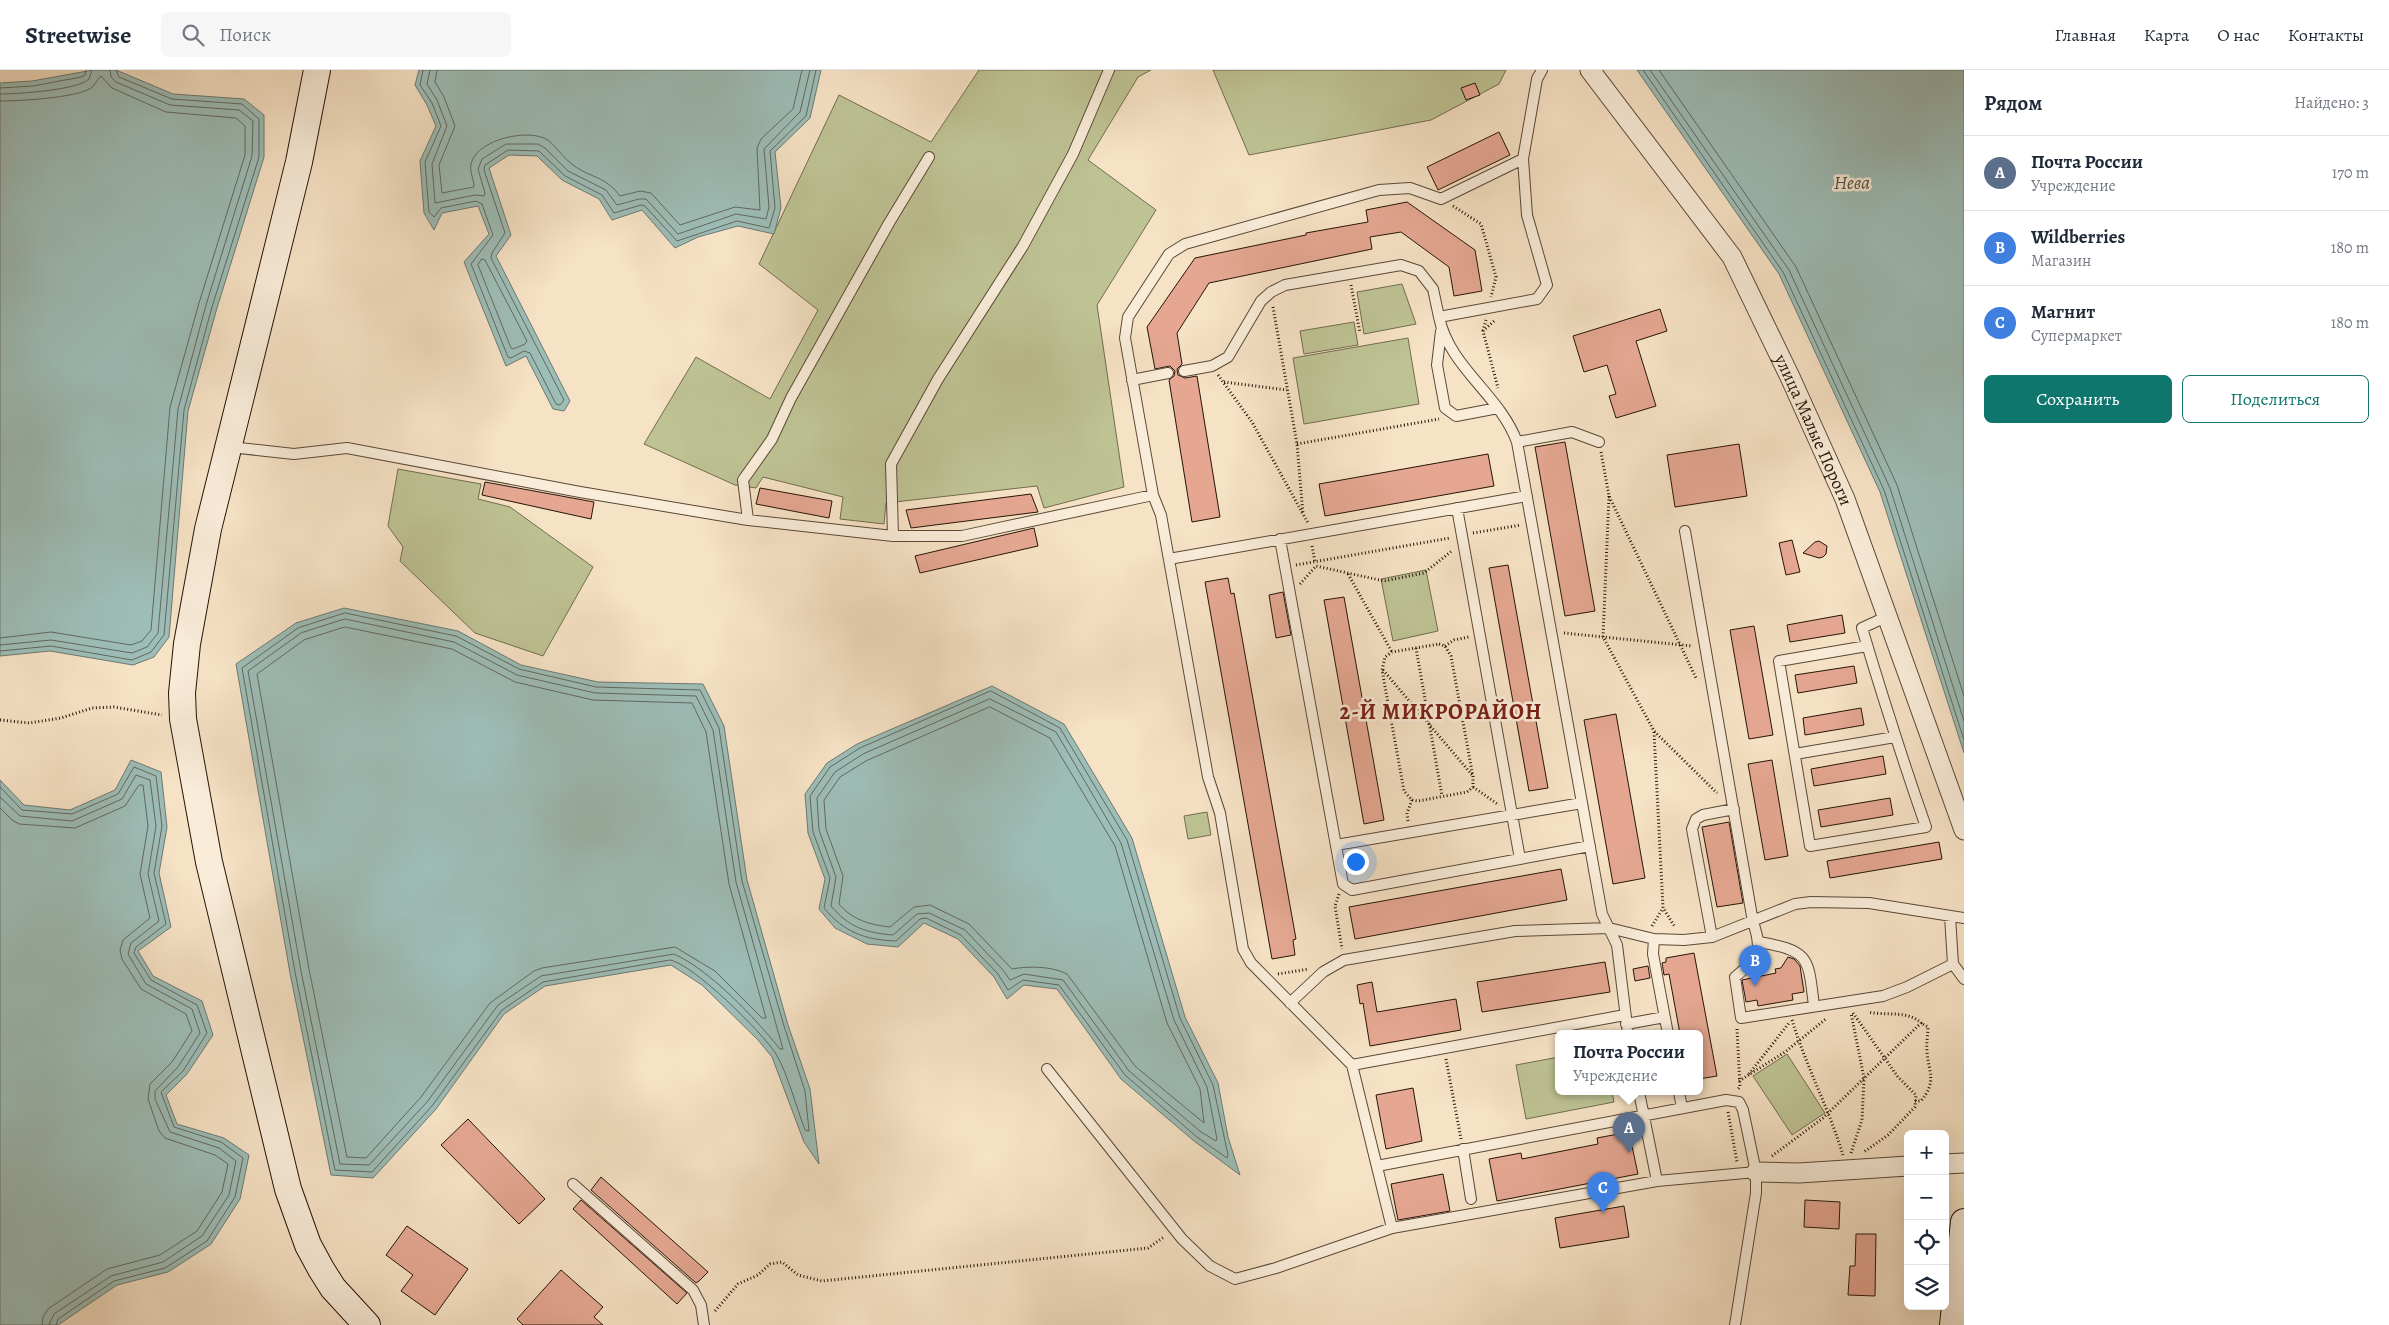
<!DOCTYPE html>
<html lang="ru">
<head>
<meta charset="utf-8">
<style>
  body { margin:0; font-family:Alegreya,serif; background:#f6f6f7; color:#1f2937 }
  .controls { position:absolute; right:15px; bottom:15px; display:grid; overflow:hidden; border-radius:8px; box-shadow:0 5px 20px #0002 }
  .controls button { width:45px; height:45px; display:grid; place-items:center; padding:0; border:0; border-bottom:1px solid #e0e1e3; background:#fff; color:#1f2937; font:25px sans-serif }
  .you { position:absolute; left:1355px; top:791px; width:18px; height:18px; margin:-12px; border:4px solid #fff; border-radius:50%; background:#1a73e8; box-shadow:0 0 0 8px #1a73e833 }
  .badge { display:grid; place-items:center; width:32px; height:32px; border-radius:50%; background:#0f766e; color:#fff; font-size:16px; font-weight:700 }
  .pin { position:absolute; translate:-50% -41px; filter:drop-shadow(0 1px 2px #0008) }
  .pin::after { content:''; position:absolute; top:26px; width:18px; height:15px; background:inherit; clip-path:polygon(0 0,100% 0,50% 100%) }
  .popup { position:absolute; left:1555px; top:960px; width:148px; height:65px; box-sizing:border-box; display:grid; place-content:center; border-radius:8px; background:#fff; filter:drop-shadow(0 1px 4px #0005); font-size:16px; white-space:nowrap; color:#747a83 }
  .popup b { font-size:19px; color:#1f2937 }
  .popup::after { content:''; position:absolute; left:50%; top:100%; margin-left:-10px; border:10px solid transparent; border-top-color:#fff }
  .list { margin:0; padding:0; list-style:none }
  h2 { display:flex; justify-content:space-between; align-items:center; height:65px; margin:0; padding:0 20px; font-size:21px }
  h2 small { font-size:16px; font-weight:400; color:#747a83 }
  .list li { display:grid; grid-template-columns:32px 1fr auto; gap:15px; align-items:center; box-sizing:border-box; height:75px; padding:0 20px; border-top:1px solid #e0e1e3 }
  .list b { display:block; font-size:19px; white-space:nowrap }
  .list p { margin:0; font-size:16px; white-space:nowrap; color:#747a83 }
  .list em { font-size:16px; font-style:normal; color:#747a83 }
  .actions { display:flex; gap:10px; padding:15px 20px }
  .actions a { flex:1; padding:11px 0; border:1px solid #0f766e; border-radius:8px; text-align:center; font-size:18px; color:#0f766e }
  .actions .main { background:#0f766e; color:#fff }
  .icon { flex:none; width:28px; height:28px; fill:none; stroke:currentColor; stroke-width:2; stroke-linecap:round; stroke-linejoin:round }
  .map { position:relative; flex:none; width:1964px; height:1255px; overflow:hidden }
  header { display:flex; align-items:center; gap:30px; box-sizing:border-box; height:70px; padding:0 25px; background:#fff; border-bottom:1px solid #e0e1e3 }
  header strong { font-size:24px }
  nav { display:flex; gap:28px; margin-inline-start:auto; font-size:18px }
  .search { width:350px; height:45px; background:#f6f6f7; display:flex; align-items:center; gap:12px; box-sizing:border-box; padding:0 18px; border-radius:8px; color:#747a83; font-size:19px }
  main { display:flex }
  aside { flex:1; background:#fff }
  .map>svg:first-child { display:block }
  .green { fill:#bec394; stroke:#726c4e }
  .water { fill:#9dbdb7; stroke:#6d7971 }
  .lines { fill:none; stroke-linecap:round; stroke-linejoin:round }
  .shore { stroke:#626860; stroke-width:1 }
  .building { fill:#e5a792; stroke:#261408 }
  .lane-casing { stroke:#5a4837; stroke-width:12 }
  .street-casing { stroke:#5a4837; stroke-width:21 }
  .secondary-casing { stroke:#261408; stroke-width:28 }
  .path { stroke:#261408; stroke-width:3; stroke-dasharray:1 2.5; stroke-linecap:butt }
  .lane { stroke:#f9ecd9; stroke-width:10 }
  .street { stroke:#f9ecd9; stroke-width:19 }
  .secondary { stroke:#f9ecd9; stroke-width:26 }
  .labels { text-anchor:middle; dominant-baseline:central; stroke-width:5; stroke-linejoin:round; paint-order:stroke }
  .street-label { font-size:18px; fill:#261408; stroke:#f9ecd9 }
  .water-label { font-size:19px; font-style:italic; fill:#504f45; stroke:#f9ecd9 }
  .district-label { font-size:22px; font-weight:bold; letter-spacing:1px; fill:#7a1f14; stroke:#f9ecd9 }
</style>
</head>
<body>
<header>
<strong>Streetwise</strong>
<div class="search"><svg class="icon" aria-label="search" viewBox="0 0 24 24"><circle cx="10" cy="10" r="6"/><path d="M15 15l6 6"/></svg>Поиск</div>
<nav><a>Главная</a><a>Карта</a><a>О нас</a><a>Контакты</a></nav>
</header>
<main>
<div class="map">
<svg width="1964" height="1255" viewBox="0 0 1964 1255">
  <rect width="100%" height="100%" fill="#f6e2c5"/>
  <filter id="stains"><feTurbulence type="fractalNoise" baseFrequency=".004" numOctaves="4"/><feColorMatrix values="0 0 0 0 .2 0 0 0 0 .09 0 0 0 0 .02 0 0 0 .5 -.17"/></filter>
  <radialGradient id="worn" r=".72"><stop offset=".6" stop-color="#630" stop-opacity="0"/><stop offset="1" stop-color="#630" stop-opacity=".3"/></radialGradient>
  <path class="green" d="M979,0H1151L1138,7L1088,90L1156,140L1097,235L1124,417L1044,438L1037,416L886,433L884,454L840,449L843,427L763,407L756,418L735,415L644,374L696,287L770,329L818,240L759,194L839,25L931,72Z
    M1213,0H1506L1499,14L1431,50L1249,85Z
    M1402,214L1416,254L1364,264L1357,222Z
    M1354,252L1358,275L1304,284L1300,261Z
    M1408,268L1419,334L1304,354L1293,288Z
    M398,399L481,414L478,429L510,437L593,497L543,586L475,563L400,491L403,477L388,456Z
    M1426,500L1438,561L1393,571L1381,509Z
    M1207,742L1211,765L1188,769L1184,746Z
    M1787,984L1825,1043L1792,1065L1753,1006Z
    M1559,987V1022H1612L1614,1032L1526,1049L1516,995Z"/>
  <path class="water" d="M93,0H116L173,24L244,29L264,45V87L217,238L188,341L169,567L154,587L133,595L50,581L0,586V13L32,11Z
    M419,0H821L810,48L775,82L781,138L774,164L738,156L698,167L675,178L642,140L612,150L599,129L562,110L537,86L509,85L489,98L511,165L496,186L570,331L564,341L553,339L526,286L506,296L464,192L489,164L478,136L442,143L434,160L424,143L420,91L436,56L427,35L415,15Z
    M1637,0H1964V683L1880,422L1779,204Z
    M344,538L458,561L521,595L598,612L703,614L724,656L747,810L788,955L810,1019L819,1094L804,1072L772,987L758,970L702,915L671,895L545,916L504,944L436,1039L373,1108L331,1105L290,903L236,594L296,553Z
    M992,616L1064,654L1132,768L1185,947L1218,1013L1228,1067L1240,1105L1194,1071L1121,1009L1057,919L1024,915L1007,929L994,907L958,869L924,853L898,877L867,874L835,858L819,839L825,809L808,763L805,724L827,693L857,674Z
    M131,690L161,702L167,757L159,803L171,857L138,881L153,906L202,931L213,965L187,1004L166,1025L177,1054L224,1068L249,1085L240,1129L211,1174L168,1202L117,1215L58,1255H0V710L24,735L70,740L115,720Z"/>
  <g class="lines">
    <path class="shore" d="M423,0L420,15L432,33L441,56L425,92L429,142L434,147L441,138L476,131L482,134L493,165L471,194L508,287L511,288L524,281L530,283L556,334L560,335L564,330L491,188L492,183L505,163L484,100L485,95L508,80L539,81L565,106L602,125L614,143L641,135L645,136L677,171L737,151L769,158L775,138L770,81L806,46L816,0
      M430,0L427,14L437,30L447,56L432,94L435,133L475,125L484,126L485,123L478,99L482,89L506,74H538L545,78L568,101L606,120L617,135L639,129H646L678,164L736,144L766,149L769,137L764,79L800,42L810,0
      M437,0L435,12L444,27L455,56L439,95L442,123L474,117C474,108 468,100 472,91C480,69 529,58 548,70C557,77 563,88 573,95C592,109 604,105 620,126L640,121L651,123L680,155L735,137L760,140L757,78L761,69L793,39L802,0
      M1643,0L1783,202L1884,420L1964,670
      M1650,0L1789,200L1890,418L1964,651
      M1659,0L1796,197L1897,415L1964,626
      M0,18L33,16L81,7L85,5L86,0
      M0,24C18,24 78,20 89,9L92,0
      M0,31C19,31 76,28 91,18C96,14 97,9 101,6L112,18L166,42L236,48L245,56V85L199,233L170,337L151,560L142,571L131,575L51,562L0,568
      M482,189L485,190L527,271L525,274L513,279L511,278L478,195Z
      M345,543L456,566L519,599L596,617L700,620L719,658L742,811L784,956L805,1021L809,1061L805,1060C797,1039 787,1002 776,984C763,963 693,894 670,890L543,912L502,940L432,1036L372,1102L335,1100L295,902L242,598L298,558Z
      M345,549L454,572L517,605L595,623L696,626L713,660L736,812L783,979H780C755,948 710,900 674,884L541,906L498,935L427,1032L369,1095L340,1094L301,901L248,601L301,563Z
      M345,557L452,579L515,612L593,630L692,633L706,662L729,814L766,948H762L715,901L675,877L542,898L534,901L490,933L421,1027L366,1088L347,1087L309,899L257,604L304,570Z
      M0,575L51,570L132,583L147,577L158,563L178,339L206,235L252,86L253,51L239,40L170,35L116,12L111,7L110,0
      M0,581L51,576L132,590L151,582L164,565L184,340L212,237L259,87V49L242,34L172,29L119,7L116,0
      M991,621L1060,658L1127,770L1180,948L1213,1015L1228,1085L1227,1088L1197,1067L1125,1005L1059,915L1023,910L1008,920L998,904L961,865L926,848L920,849L896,871C865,870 844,862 824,838L830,808L813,762L810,726L830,697L860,678Z
      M990,629L1056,662L1121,773L1174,950L1207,1017L1217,1069L1216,1071L1201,1062L1129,1001L1063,910L1024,904L1010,910L1003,900L965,860L929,843L917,844L893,865C867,863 848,857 831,836L836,807L819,760L817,728L835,702L863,684Z
      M990,637L1050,668L1115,776L1167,953L1200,1019L1204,1053L1135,996L1067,904C1052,896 1028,896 1012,899L969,854L930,835L914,837L890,857C871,855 852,850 839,834L843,806L826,759L824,730L840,707L866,691Z
      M0,717L22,740L72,744L118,724L134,697L156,706L162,756L154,803L166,854L136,877L134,883L151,910L197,935L207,963L183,1001L161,1022L174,1057L221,1072L243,1088L235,1127L207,1171L165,1198L114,1211L58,1249L56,1255
      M0,727L20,746L72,751L122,729L136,705L150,710L156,756L148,804L159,851L131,873L128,884L146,914L192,939L200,963L178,997L155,1021V1029L170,1062L219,1078L236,1091L229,1125L202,1166L163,1192L111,1206L54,1244L49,1255
      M0,738L12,750L19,754L75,758L125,736L139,715H143L148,756L140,804L150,848L123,870L120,880L122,889L141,919L186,944L192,961L172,992L150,1014L148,1029L159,1061L165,1068L215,1085L228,1094L222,1122L197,1161L160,1185L107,1199L48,1239L43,1247L42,1255"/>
  </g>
  <path class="building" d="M1475,13L1480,25L1466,30L1461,18Z
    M1499,62L1510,85L1438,120L1427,97Z
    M1407,132L1475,180L1482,221L1454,226L1449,197L1401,162L1370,167L1372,179L1209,213L1177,263L1182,294L1177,299L1178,305L1185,308L1197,306L1220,447L1192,452L1169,310L1174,306L1175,301L1170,296L1155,299L1147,257L1195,188L1306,165V163L1368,152L1366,140Z
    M1660,239L1667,261L1636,271L1656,336L1616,348L1609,326L1616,324L1607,295L1584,302L1573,266Z
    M1565,372L1595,541L1565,546L1535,377Z
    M1739,374L1747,426L1675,437L1667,385Z
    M1488,384L1494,416L1325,446L1319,414Z
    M485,412L594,432L591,449L482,425Z
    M760,418L832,431L829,448L756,434Z
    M1031,424L1038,442L911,458L906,440Z
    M1034,458L1038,476L920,503L915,486Z
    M1792,470L1800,502L1786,505L1779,473Z
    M1819,471L1827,476L1826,484L1823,487L1819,488L1803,483L1815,472Z
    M1508,495L1548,718L1529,721L1489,498Z
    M1228,508L1231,524L1234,523L1296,869L1293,870L1295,885L1272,889L1205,512Z
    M1283,522L1291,565L1276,568L1269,525Z
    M1344,527L1384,750L1364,754L1324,530Z
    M1842,545L1845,563L1790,572L1787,555Z
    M1754,556L1773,665L1749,669L1730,560Z
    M1854,596L1857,613L1798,623L1795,605Z
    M1861,638L1864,655L1805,665L1803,648Z
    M1616,644L1645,808L1613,814L1584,650Z
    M1883,686L1886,704L1814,716L1811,699Z
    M1772,690L1788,786L1765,790L1748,694Z
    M1890,728L1893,745L1821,757L1818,740Z
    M1729,752L1743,833L1717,837L1702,757Z
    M1939,772L1942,789L1830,808L1827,791Z
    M1561,799L1567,830L1355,869L1349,837Z
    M1694,883L1717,1006L1699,1009V964H1680L1669,904L1664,905L1662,893L1666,892V888Z
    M1788,887L1794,889L1800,896L1804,922L1792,924L1793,930L1758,936L1757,930L1746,932L1742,910L1776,903L1775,899L1781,898Z
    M1605,892L1610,922L1482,942L1477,912Z
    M1648,896L1650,908L1635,911L1633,899Z
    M1372,912L1377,942L1456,929L1461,960L1370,976L1363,933L1360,934L1357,915Z
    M1413,1018L1422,1071L1386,1079L1376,1025Z
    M468,1049L545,1129L519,1154L441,1075Z
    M1629,1062L1638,1104L1497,1131L1489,1089L1521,1083L1522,1089L1598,1074L1597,1068Z
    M1443,1104L1450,1141L1398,1150L1391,1114Z
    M601,1107L708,1202L699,1211L696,1213L591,1120Z
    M581,1130L687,1223L677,1234L573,1139Z
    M1805,1130L1840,1132L1839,1159L1804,1157Z
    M1624,1136L1629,1167L1560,1178L1555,1148Z
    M407,1156L468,1199L435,1245L401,1221L413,1205L386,1185Z
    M1856,1164H1876L1875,1226L1848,1225L1850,1196H1855Z
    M561,1200L603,1237L594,1247L603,1255H523L517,1249Z"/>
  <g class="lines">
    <defs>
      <path id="lane" d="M1523,89L1527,145L1547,215L1537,229L1439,247C1449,297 1500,325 1517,372L1602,844L1617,875L1628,964
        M1441,261L1437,295L1445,338L1456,346L1498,338
        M1184,301L1212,296L1228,287L1261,231L1271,222L1285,215L1401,195L1419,201L1433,219L1439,247
        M1132,310L1168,303
        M1517,372L1572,362L1599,372
        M230,377L294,384L347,378L580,422L748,450L893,466H962L1153,425
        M1457,438L1520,789
        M748,450L743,410L772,369L791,328L889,153L929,87
        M1685,461L1753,852C1763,882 1759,887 1735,907L1741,948L1883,926L1907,917L1953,894
        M893,466L891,394L938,309L1023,176L1073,84L1109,0
        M1280,469L1343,814L1352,820L1590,776
        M1169,489L1527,426
        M1867,576L1779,591L1810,776L1926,757C1903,691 1882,625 1862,558L1886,547
        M1795,684L1895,667
        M1336,775L1582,733
        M1950,846L1953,894L1964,909
        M1712,867L1692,759L1696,749L1703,745L1734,739
        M1654,869L1653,884L1668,964
        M1759,872C1811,881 1808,888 1814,936
        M1290,933L1323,902L1344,890L1515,861L1609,858L1654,869L1684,870L1712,867L1795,834L1811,832L1869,833L1964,848
        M1626,954L1665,947
        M1352,995L1625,945
        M1047,999L1182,1169L1210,1196L1235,1209L1276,1198L1392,1158L1657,1111L1756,1102
        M1639,1022L1657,1111
        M1679,1022L1682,1038
        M1463,1079L1471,1129
        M1377,1096L1726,1030L1739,1032L1743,1040L1756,1102V1123L1735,1255
        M573,1114L693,1220L701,1235L704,1255
        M1392,1158L1352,995L1251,893L1243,879L1220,743L1208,707L1161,445L1153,425L1125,268L1128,247L1169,184L1185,174L1379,120L1410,118L1441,129L1523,89L1537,9L1542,0"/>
      <g id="street">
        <path id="s1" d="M1590,0L1732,187L1790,307L1845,429L1964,760"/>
        <path d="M1945,1094L1964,1093"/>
        <path d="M1756,1102L1799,1103L1908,1096"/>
      </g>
      <path id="secondary" d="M317,0L299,92L208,459L187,574L182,623L183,649L209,792L288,1119L308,1175L321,1199L333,1218L367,1255
        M1953,1255L1964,1152"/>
    </defs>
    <use href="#lane" class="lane-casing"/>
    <use href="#street" class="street-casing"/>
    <use href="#secondary" class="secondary-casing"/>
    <path class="path" d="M1453,136L1481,154L1496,207L1491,227
      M1351,215L1360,263
      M1273,237L1297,374L1303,444
      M1494,251L1483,261L1498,318
      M1483,261L1486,250
      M1218,305L1252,352L1308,453
      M1224,312L1287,320
      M1297,374L1439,349
      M1601,382L1609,426L1696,608
      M1609,426L1603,567L1654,661L1717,723
      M1473,463L1521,455
      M1312,476L1315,492
      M1296,495L1450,468
      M1348,504L1392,582
      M1300,514L1316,496L1384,511L1424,503L1453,480
      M1564,563L1692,576
      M1439,574L1445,576L1451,586L1473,707V717L1467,722L1418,731L1412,730L1404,721L1382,600L1385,587L1392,582Z
      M1445,576L1454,570L1469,567
      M1416,578L1442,726
      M1383,600L1473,706
      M0,650L29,653L61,648L92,638L114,637L162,645
      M1654,662L1663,838L1675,857
      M1473,717L1499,735
      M1408,751L1407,743L1412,730
      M1339,824L1335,836L1342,879
      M1652,856L1663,838
      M1278,904L1309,899
      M1853,943L1898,1007L1916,1025L1915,1037L1888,1065L1864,1082
      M1792,950C1806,996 1829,1039 1843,1085
      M1737,959L1740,1017L1737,1020
      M1446,989L1461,1069
      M1749,1004L1789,953
      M1739,1011L1785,982L1827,948
      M1915,1031H1921C1937,1011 1929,1004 1927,982C1926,973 1928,965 1928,957L1921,953
      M1728,1042L1737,1092
      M1851,1083L1862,1050L1864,1008L1851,943
      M1772,1086L1823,1048L1921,953C1908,940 1885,946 1868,942
      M715,1241L738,1214L758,1205L770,1194L782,1192L798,1205L822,1211L1148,1178L1164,1167"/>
    <use href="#lane" class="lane"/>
    <use href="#street" class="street"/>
    <use href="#secondary" class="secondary"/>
  </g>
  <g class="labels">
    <g class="street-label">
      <text stroke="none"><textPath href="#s1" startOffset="426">улица Малые Пороги</textPath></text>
    </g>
    <g class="water-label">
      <text x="1852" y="113">Нева</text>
    </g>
    <g class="district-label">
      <text x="1441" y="642">2-Й МИКРОРАЙОН</text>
    </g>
  </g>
  <rect width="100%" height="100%" filter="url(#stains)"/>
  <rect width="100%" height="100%" fill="url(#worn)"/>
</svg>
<div class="controls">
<button>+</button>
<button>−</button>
<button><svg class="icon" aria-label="locate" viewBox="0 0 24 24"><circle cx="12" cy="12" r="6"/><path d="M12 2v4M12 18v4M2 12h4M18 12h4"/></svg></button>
<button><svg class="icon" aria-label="layers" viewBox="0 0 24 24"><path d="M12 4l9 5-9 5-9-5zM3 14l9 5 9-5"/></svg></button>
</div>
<div class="you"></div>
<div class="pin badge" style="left:1629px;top:1083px;background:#5c6f8a">A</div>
<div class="popup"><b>Почта России</b>Учреждение</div>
<div class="pin badge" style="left:1755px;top:916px;background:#3f7fe0">B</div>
<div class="pin badge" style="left:1603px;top:1143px;background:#3f7fe0">C</div>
</div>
<aside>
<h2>Рядом<small>Найдено: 3</small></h2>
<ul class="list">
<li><span class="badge" style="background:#5c6f8a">A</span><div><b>Почта России</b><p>Учреждение</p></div><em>170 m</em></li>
<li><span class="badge" style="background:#3f7fe0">B</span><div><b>Wildberries</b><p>Магазин</p></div><em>180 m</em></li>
<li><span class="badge" style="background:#3f7fe0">C</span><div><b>Магнит</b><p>Супермаркет</p></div><em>180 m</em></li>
</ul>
<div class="actions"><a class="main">Сохранить</a><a>Поделиться</a></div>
</aside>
</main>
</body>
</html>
